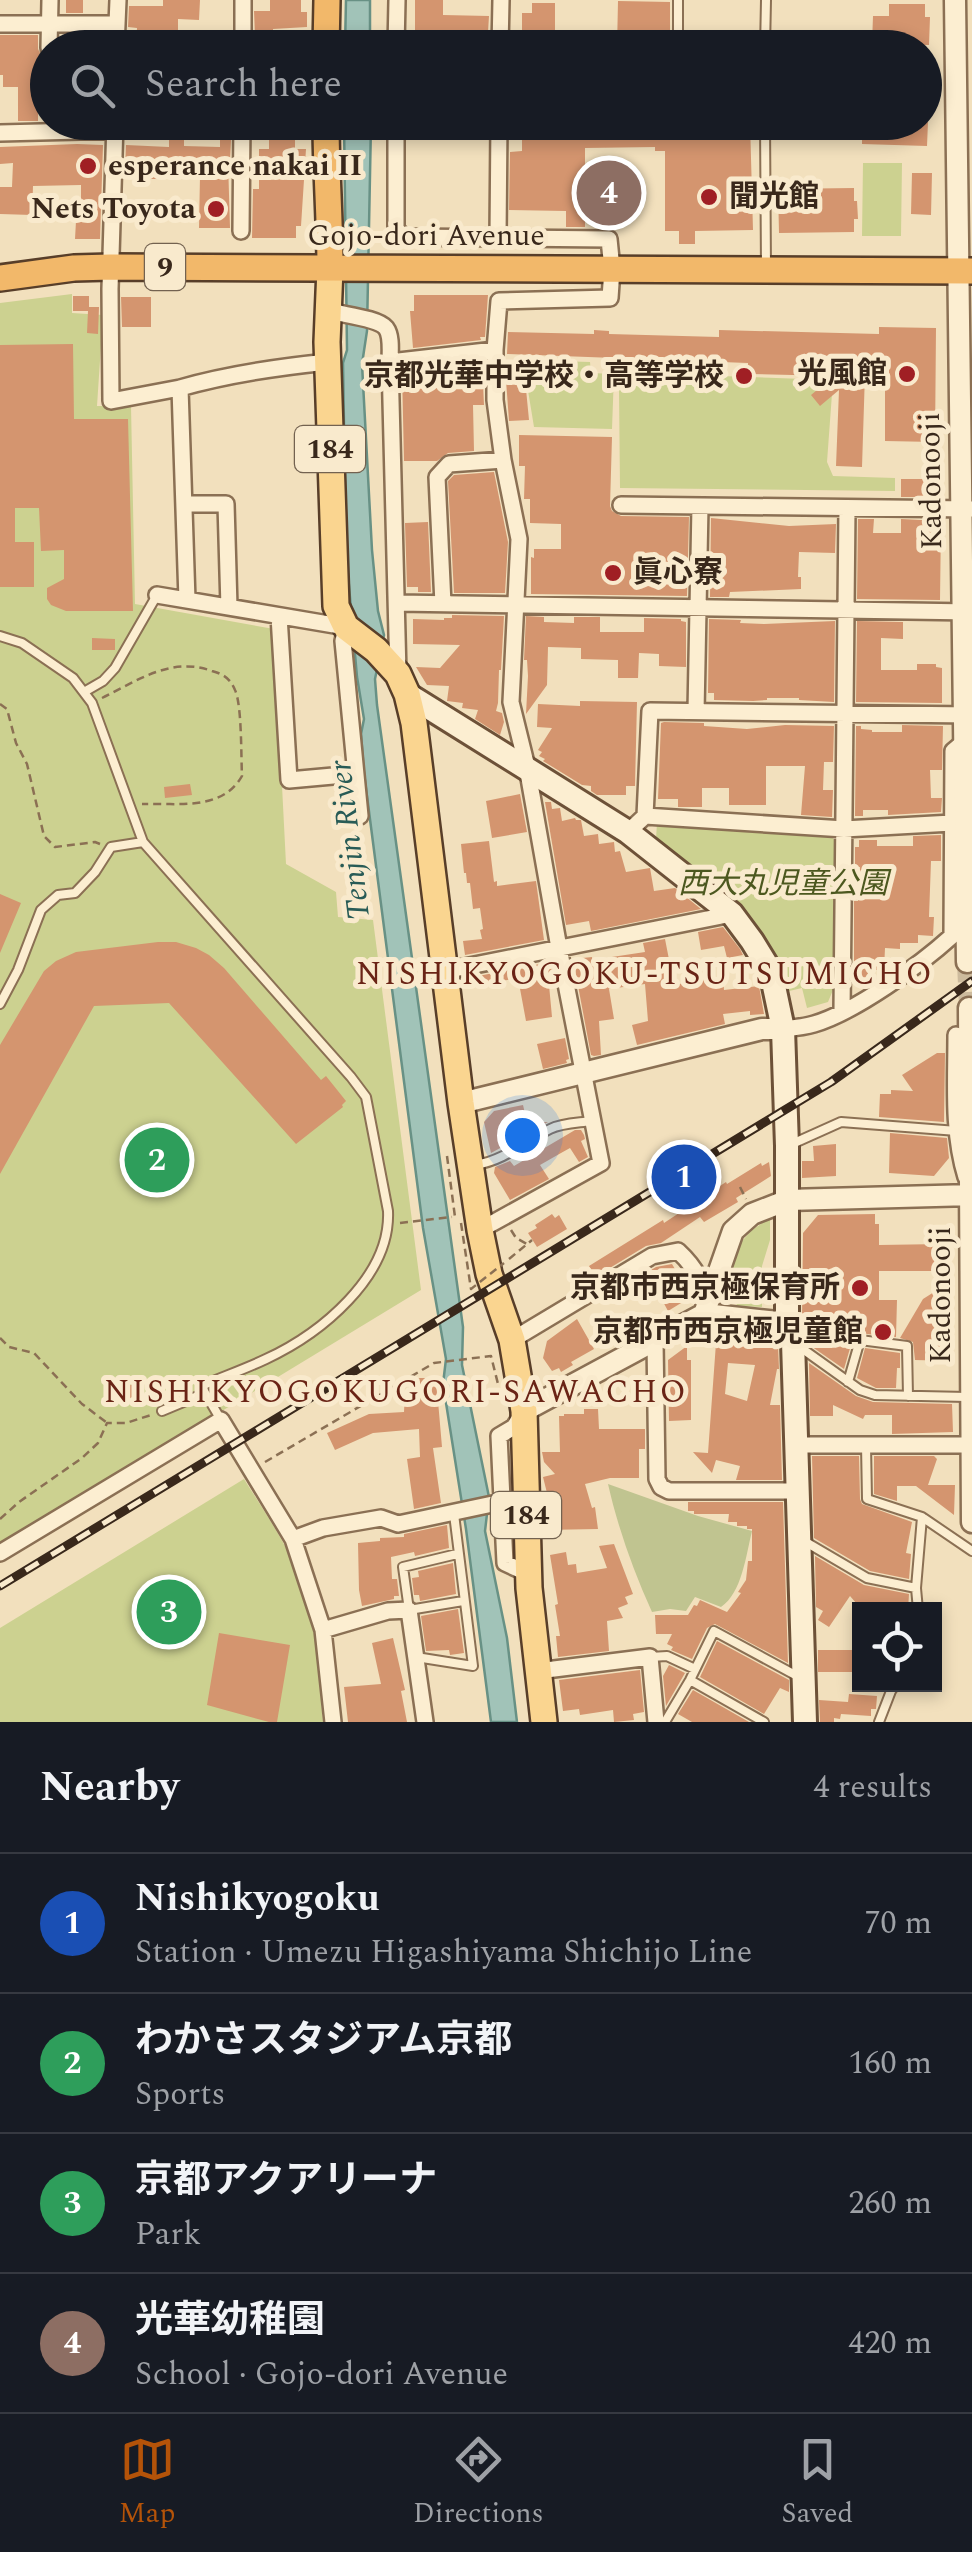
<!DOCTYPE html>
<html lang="en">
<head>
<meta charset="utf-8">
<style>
  body { margin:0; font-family:Spectral,"Noto Sans JP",serif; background:#20242c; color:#f1f3f6 }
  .controls { position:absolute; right:30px; bottom:30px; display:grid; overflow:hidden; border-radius:0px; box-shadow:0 5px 15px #0003 }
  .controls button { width:90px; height:90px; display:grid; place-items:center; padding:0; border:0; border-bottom:2px solid #363941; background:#171b24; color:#f1f3f6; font:50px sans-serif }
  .you { position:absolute; left:522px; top:1135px; width:35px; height:35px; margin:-25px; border:8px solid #fff; border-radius:50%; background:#1a73e8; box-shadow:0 0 0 15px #1a73e833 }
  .badge { display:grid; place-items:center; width:65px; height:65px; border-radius:50%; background:#b45309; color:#fff; font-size:32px; font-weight:700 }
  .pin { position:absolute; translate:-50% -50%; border:5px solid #fff; box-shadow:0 2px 10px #0006 }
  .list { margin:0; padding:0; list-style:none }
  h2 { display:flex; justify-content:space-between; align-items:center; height:130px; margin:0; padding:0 40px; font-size:42px }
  h2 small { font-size:32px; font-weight:400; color:#9ea1a6 }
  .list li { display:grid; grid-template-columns:65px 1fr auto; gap:30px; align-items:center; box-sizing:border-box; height:140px; padding:0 40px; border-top:2px solid #363941 }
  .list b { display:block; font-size:38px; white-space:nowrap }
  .list p { margin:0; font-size:32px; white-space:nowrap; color:#9ea1a6 }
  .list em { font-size:32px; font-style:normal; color:#9ea1a6 }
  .icon { flex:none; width:55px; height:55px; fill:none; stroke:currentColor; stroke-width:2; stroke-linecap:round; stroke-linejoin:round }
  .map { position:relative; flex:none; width:972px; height:1722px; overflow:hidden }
  .search { position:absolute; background:#171b24; box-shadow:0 5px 15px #0003; left:30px; right:30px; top:30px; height:110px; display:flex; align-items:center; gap:25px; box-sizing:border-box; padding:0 35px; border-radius:55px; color:#9ea1a6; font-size:38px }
  .sheet { height:690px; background:#171b24 }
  nav { display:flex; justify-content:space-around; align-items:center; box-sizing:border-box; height:140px; border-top:2px solid #363941; background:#171b24; font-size:28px; color:#9ea1a6 }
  nav a { display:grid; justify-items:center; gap:5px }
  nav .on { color:#b45309 }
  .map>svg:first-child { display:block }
  .green { fill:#ccd190 }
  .cemetery { fill:#c0c490 }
  .water { fill:#a1c3b8; stroke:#689185; stroke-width:2.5 }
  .building { fill:#d4956f; fill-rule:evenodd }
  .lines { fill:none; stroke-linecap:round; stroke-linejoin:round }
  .tertiary-tunnel { stroke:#cdbb9d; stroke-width:20; stroke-dasharray:20 10; stroke-linecap:butt }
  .service-casing { stroke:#8b7054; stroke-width:12 }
  .minor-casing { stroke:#8b7054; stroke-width:20 }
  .tertiary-casing { stroke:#8b7054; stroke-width:25 }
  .secondary-casing { stroke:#6d5138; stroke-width:28 }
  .primary-casing { stroke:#583e29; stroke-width:30 }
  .trunk-casing { stroke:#583e29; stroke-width:30 }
  .path { stroke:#8b7054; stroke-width:2.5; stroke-dasharray:8 5; stroke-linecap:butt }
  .service { stroke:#fceed1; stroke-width:8 }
  .minor { stroke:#fceed1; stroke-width:15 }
  .tertiary { stroke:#fceed1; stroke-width:20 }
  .secondary { stroke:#fceed1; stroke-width:22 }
  .primary { stroke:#fad590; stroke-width:25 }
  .trunk { stroke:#f2b86a; stroke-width:25 }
  .rail-casing { stroke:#39281b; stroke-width:9 }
  .rail { stroke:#f9eacd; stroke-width:5; stroke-dasharray:15; stroke-linecap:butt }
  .path-bridge { stroke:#8b7054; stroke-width:2.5; stroke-dasharray:8 5; stroke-linecap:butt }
  .poi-dot { fill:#a01f24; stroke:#f9eacd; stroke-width:4 }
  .labels { text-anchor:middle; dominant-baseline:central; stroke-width:10; stroke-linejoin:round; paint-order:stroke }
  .shield { fill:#f9eacd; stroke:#736250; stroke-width:2.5 }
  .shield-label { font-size:28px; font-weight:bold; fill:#39281b }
  .poi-label { font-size:30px; font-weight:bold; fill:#39281b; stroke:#f9eacd; text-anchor:end }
  .street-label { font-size:30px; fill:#39281b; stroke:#f9eacd }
  .park-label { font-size:30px; font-style:italic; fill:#4c581f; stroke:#f9eacd }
  .water-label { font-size:32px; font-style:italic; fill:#285b56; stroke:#f9eacd }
  .neighbourhood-label { font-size:32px; letter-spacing:2.5px; fill:#6a2416; stroke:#f9eacd }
</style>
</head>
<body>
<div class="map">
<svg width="972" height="1722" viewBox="0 0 972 1722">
  <rect width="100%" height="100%" fill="#f2e0bd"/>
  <path class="green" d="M774,123H849L848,139L773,138Z
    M863,163H902L901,236H862Z
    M72,294V313L103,315L97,406H131L135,604L274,629L286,864L336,892L338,917L373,920L421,1290L0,1546V303Z
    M523,360L590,362L591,373L614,374L612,429L534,427Z
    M633,373L833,380L827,462L833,476L895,478V491L620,488L619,389L624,377Z
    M657,823L831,837L836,841L833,990L828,1002L807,1008L802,988L785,992L663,852L656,839Z
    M770,1218V1240L762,1266V1307L738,1306L727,1293V1283L742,1241L752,1230Z
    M244,1479C267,1516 294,1554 307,1597C319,1637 319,1681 323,1722H0V1628Z"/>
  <path class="cemetery" d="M608,1484L698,1516L752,1531C746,1555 742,1593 721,1607L695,1597L686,1611L670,1609L652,1612C633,1570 618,1528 608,1484Z"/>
  <path class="water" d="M346,0H370V47H345Z
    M344,123H371L367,331L362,364L372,550L378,611L384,635L375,679L377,705L463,1327L462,1365L489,1497L485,1531L507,1638L517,1722H491L466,1529L443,1384L446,1359L423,1228L364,773L361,734L364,719L357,677L346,552L343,363L347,350Z"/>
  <path class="building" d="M66,0H83V13H66Z
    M163,0H200L199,20L178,19V48H136L137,28L128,27L129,6H163Z
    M270,0H301V12H307V27L273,29V35L255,36L254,11H270Z
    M415,0H443V15L489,16L487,48H415Z
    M618,1L670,2V48H617Z
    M532,3H555V32H522V13H532Z
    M889,4H925V17H930L929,45L872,44L873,16H889Z
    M0,35H38V49L42,57L40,58V83H38V121H18V87H3V75H0Z
    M64,35H103V48H64Z
    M269,122H295V149H306L301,226H296V238H252L253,189H259V149H269Z
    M522,122H640V133H682V122H750L753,230L695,231V244H679V231H665V151H655V147L585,148V227H566V211L509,210L510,152L522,151Z
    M862,122H928L927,146L862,144Z
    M169,140H184V146L220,147V140H231L230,161H228L230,228H199L200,176L163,175V179H143V168H125L126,145L169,147Z
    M77,144L103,145L100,239H75L76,221H81V185L33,186L32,215L0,214V187H12L13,163L0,164V147Z
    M912,173H932L931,215L911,214Z
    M854,188V201H857L858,219H854V232L779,233L778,189Z
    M414,295H488L485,337H480L481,340L413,348L410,311H414Z
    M73,296H89V307H99L98,334L87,333L88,311H73Z
    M121,297H151V327H122Z
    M879,327L936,328L935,442L885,441V374L865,373L862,467L836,466L839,390L820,406L811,395L834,376L748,374V363L507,354L508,332L594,334V330L609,331V334L719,337V330L879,334Z
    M73,344L74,419H128L133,611H66L51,605L47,599V588L64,579V550L41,551L39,508H15V542H34V587H0V345Z
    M482,363L484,405H473L474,451L448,453L437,461H404L402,372Z
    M525,379L529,420L509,421L506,380Z
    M519,435L612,437L610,506L612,511L621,516L689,517L687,596L531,594V557L534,558V549H561V524L530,523V499H524L525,466H519Z
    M927,455H939V497H901V479H926Z
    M494,472L508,542L505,593H454L448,481L454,475Z
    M711,518L789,526L836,524L835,553L799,552L798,577H801V589L730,592L729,597H710Z
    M858,519H874L873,533H901V519L941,521L940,600L857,599Z
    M428,522L431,592H418V587H407L405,523Z
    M452,615L504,616L501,670H499L498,703L496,711L502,713L504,722L500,735L475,719L478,710L462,708L463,703L447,701L449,686L427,685L416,667L440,668L460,645L413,644V619L444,620V618H452Z
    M526,616L544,617V622L574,623V617H600V632H644V618L681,619V621L686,622V667L659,666V654L639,653L638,678H618V660L581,659V648L548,647L547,685L526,714L528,676L527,660H524Z
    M709,619L741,620L740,623L764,624L835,621L834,702L799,700V698H767V700L753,701L714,700V693H708Z
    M857,621L903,622V639L881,638V670H917V664H936V667L942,668V703L856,702Z
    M92,638L115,639V650H92Z
    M580,701L637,702L635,786H626V795H597L591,791V786L582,785L543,761L545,759L539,756L542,752L538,750L552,728L537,727L538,704L580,706Z
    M664,722L704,723V726L747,729L785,725L834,726L833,762H824L823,790H833L832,817L801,815L805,766H766V805H729V788H702V807H678V799H658L661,723Z
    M902,725L943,726L942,770H930L931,798H942L941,812L888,815V810H863V816H855L856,726H861V729L872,730V732H902Z
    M190,784L192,795L165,798L164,787Z
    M520,794L527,832L492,838L486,801Z
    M545,802H551L552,809L560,808L562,821L575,818L576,820H581L584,836L598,834L599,844L614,842L615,852L620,851L626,872L650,868L654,891L675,888L701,909L591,931L589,921L566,925Z
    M941,835V861H931L929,917H934L933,936L918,935V943H900V949L885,948L884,970H868V980L854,983V901H858L860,867H855V847H859V840H877V846H913V836Z
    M489,841L494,882L497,881V886L536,881L544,940L465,955L463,941L482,939L480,930L483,929L480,908L473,909L470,883H467L466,873H464L461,844Z
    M0,894L21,903L0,953Z
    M723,927L740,949L743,955L727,958L724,946L701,950L698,932Z
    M665,939L674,985L723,976L724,990L759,986L764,1014L750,1015V1011L723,1014L725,1024L637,1045L632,1025L648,1021L645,984L609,989L614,1019L599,1021L601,1055L594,1056L591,1055L573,959L592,957V960L645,952L643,943Z
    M158,942H176L196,948L209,955L224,968L321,1080L326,1076L346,1101L342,1105L343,1107L296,1144L169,1003L94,1006L0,1174V1045L44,971L56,961L76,952Z
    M550,962L555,984L549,985L552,1017L526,1021L518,978L469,987L468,978Z
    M565,1038L569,1059L566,1060L567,1063L543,1069L537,1044Z
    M937,1053H945L944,1122L879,1117L880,1094H891V1090L913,1091L902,1075Z
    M523,1105L527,1122H548L491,1153L484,1122L494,1111Z
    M575,1130H581L584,1135L585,1139L581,1141L588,1157L579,1162L570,1148L561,1153L540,1165L549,1179L510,1200L494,1173L495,1167L510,1161L514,1166Z
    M890,1133L947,1138L949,1158L934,1176L889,1173Z
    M836,1144V1176L802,1178V1161H814L813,1146Z
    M769,1162L771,1176L736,1198L738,1202L704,1222L700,1217L661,1243L646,1246L595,1277L589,1266L663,1220L664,1223L726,1182L727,1184L761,1163L762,1166Z
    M552,1214L555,1218L559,1215L567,1229L537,1247L528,1233L537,1228L535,1225Z
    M875,1214V1224H879V1245L942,1244V1271H879V1300H897L896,1337L857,1333L853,1338L844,1369L808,1344L802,1321L803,1233L818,1215Z
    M672,1264L688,1291L683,1294L686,1300L668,1311L660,1296L647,1303L643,1295L639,1297L631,1282L656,1267Z
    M942,1287V1290H951L953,1361L915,1360L913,1342L900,1338L923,1299Z
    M577,1319L594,1349L571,1362L573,1365L561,1372L559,1368L552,1371L543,1358L547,1341Z
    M745,1335L776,1339L778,1345L779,1369H777L770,1405H780L782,1480H736L740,1466L716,1460L712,1473L693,1452L708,1453L716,1343L744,1345ZM728,1363L755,1365L747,1401L725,1394Z
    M687,1346V1360H691V1420L669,1421L668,1360Z
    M865,1348L900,1353V1368H897L896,1388H876L857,1378Z
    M809,1363L856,1396L873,1402L952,1404L953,1432L892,1434V1415H865L863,1419L833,1405V1416H810Z
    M414,1378H436L442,1447L433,1448L441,1503L414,1509L407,1459L420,1457L419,1429L373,1433L335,1450L327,1433L369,1414L404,1412L405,1392H414Z
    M136,1383L141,1397L121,1404L116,1390Z
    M584,1409H598L599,1429H645V1449H639V1478H610L585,1484L592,1508L595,1507L598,1529L544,1530V1499L548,1497L543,1477L555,1474L544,1462L542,1452H560L559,1416H564V1414H584Z
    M812,1456H859L860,1499L862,1504L912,1522L906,1553L911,1554L909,1579L870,1571L814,1538Z
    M874,1456H934L937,1459L928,1485H955L954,1515L916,1486H897V1501L874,1494Z
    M688,1502H783L788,1663L715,1624L707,1628L692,1659L671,1650L673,1647L667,1644L672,1634H656L655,1615H688L694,1605L697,1606L700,1600L727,1612L741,1593L738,1592L746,1580L748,1561H752V1529H747V1526H737V1522H728L729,1514H694V1511H688Z
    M447,1525L449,1548L415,1556L414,1552L391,1557L392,1579H397L399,1596H394V1599L362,1606L359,1590L358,1543L380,1541V1538L404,1537V1534Z
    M614,1544L633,1594L625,1597L628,1604L618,1608L623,1618L607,1621L609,1651L558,1657L556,1636H560L555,1605L558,1604L550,1555L566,1552L568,1565L576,1564L577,1573L607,1568L599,1546Z
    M815,1556L864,1585L909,1594L908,1610H862L850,1596L829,1627L818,1620L823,1611L816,1607Z
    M453,1563L456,1594L420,1601L419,1595H414L412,1578L419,1577L418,1571Z
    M458,1609L464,1653L450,1655L449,1650L426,1651L421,1616Z
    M219,1633L290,1645L277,1722H269L207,1705Z
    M393,1638L405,1690L401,1691L407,1722H348L344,1687L381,1684L372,1643Z
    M717,1641L789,1680V1692L780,1688L764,1714L700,1677Z
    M818,1650H860V1672H818Z
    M669,1665L685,1673L666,1706L663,1676Z
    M640,1670L644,1712L633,1714L634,1720L614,1722L613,1710L580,1715L579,1709L563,1711L559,1680Z
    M693,1690L749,1722H692L678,1714Z
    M849,1694L877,1696L876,1709H871V1716L841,1714L840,1719L834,1718V1722H820L819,1700L848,1702Z"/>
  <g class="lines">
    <path class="tertiary-tunnel" d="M967,962L969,1008"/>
    <defs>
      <path id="service" d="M678,48V0
        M765,48L766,0
        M765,122L766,268
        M0,636L22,643L73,678L92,703L143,842L351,1077L366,1097L388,1211C391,1277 320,1334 266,1359C245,1369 222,1377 201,1386L221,1420
        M84,692L103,681L115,668L157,595
        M0,1004L18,970L41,910L58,895L75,893L95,872L111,847L143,842
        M792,1144L841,1122L957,1131
        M476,1165C505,1160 524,1142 550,1129C562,1123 578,1123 591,1121
        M797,1345L860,1390L875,1395L967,1397
        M848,1382L860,1340L907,1346L908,1396
        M162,1411L205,1393
        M866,1445L867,1499L922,1517
        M804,1541L867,1578L916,1588L922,1517L972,1551
        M457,1554L403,1567L409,1610L463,1601
        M916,1588L918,1610
        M416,1657L473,1666L454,1514
        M650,1657L667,1656L695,1669
        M690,1680L764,1722
        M665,1722L690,1680L714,1631L799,1677
        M879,1722L891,1691L896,1684"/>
      <path id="minor" d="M0,24H117
        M49,48L50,0
        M116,48L118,0
        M243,48V0
        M396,48L397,0
        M500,48L501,0
        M115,122L110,289L111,401L180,388L187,600
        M396,122V229L404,237L609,239L612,269L610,298L499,301L495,350V400L503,460L519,539L511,702L527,767L559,948L601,1163L480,1230
        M0,133L242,127
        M241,231L242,122
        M498,237L499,122
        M330,311C343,315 378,318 386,328C392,336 390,352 390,362
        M180,388C229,374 278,367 328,362
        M184,504H226L229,607
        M621,505L972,509
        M157,595L346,627L343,641L360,816
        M397,603L972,612
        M443,604L437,477L449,464L503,460
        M279,616L289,780L355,774
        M398,674L390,362L495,350
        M696,712L700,506
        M645,816L844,829L952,823
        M628,832L645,816L650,711L972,715
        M444,971L732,914
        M842,1012L847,508
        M783,1029C793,1028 804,1027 814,1024C855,1012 920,965 952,936L953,751L965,741
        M956,1035C956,1082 952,1132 966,1177
        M512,1340L652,1256L678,1251C692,1264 705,1282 705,1303
        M655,1341L657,1479L661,1487L669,1491H796
        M522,1414L514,1427L499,1436L505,1563L529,1574
        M795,1445H972
        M293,1539L323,1528L381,1518L398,1524L502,1502
        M0,1553L221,1420L293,1539L323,1630L333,1722
        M323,1630L388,1611L409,1610L425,1722
        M538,1671L650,1657L656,1722"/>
      <path id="tertiary" d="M955,0L967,962
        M969,1008L972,1522
        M461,1103L762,1029H783
        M704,1314L733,1231L752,1214L788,1200L972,1195
        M524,1411L704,1314L787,1323"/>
      <path id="secondary" d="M407,694L628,832L732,914L752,941L771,972L783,1029L787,1146V1323L793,1342L805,1722"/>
      <path id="primary" d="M330,268L327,342L336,606L346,627L376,650L398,674L407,694L414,723L461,1103L480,1230L489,1274L512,1340L524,1411L529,1588L544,1722"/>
      <path id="trunk" d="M326,48L327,0
        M326,122C326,171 330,219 330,268
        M0,278L74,268L111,267L972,271"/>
    </defs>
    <use href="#service" class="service-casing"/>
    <use href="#minor" class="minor-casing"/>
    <use href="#tertiary" class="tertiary-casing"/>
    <use href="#secondary" class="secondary-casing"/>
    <use href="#primary" class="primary-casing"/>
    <use href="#trunk" class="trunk-casing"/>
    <path class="path" d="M102,698C137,681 171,656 212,671C223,674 230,678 235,690C242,705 241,757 242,776C222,811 178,803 142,804
      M0,704L7,709L16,743L27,764L44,836L55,847L95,842L100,844
      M447,1156L455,1217
      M740,1187L746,1199
      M400,1223L452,1217
      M511,1230L516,1238L527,1244
      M509,1259L532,1240
      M0,1338L9,1347L34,1353L82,1404L106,1422
      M265,1462L434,1363L491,1356L498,1384
      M0,1519L19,1502L82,1458L98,1443L107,1423H126L151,1415"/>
    <use href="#service" class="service"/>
    <use href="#minor" class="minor"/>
    <use href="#tertiary" class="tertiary"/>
    <use href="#secondary" class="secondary"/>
    <use href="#primary" class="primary"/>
    <use href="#trunk" class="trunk"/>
    <defs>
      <path id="rail" d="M0,1586L831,1082L972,981"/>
    </defs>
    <use href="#rail" class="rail-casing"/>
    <use href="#rail" class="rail"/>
    <path class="path-bridge" d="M461,1223L471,1289L504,1263"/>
  </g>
  <g class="poi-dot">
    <circle cx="88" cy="166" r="10"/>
    <circle cx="709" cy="197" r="10"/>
    <circle cx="216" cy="209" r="10"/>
    <circle cx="907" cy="374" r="10"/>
    <circle cx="744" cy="376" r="10"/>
    <circle cx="613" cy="573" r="10"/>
    <circle cx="860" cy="1288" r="10"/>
    <circle cx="883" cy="1332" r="10"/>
  </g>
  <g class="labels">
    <g class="shield">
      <rect x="145" y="244" width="40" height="46" rx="8"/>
      <rect x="295" y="426" width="70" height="46" rx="8"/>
      <rect x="491" y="1492" width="70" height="46" rx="8"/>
    </g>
    <g class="shield-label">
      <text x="165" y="267">9</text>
      <text x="330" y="449">184</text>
      <text x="526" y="1515">184</text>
    </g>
    <g class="poi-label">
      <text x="108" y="166" text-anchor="start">esperance nakai II</text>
      <text x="729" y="197" text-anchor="start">聞光館</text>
      <text x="196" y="209">Nets Toyota</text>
      <text x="887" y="374">光風館</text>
      <text x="724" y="376">京都光華中学校・高等学校</text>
      <text x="633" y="573" text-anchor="start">眞心寮</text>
      <text x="840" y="1288">京都市西京極保育所</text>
      <text x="863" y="1332">京都市西京極児童館</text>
    </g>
    <g class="street-label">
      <text x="426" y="236">Gojo-dori Avenue</text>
      <text transform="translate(931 481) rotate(-91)">Kadonooji</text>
      <text transform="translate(941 1295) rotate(-90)">Kadonooji</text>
    </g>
    <g class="park-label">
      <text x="783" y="884">西大丸児童公園</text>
    </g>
    <g class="water-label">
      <text transform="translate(350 840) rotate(-97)">Tenjin River</text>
    </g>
    <g class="neighbourhood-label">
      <text x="645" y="974">NISHIKYOGOKU-TSUTSUMICHO</text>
      <text x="396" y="1392">NISHIKYOGOKUGORI-SAWACHO</text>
    </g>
  </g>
</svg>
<div class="controls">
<button><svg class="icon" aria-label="locate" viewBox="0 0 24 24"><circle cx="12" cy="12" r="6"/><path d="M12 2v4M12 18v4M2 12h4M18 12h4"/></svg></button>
</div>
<div class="you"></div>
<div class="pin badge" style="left:684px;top:1177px;background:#1a4fb4">1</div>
<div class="pin badge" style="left:157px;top:1160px;background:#2e9e5b">2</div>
<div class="pin badge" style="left:169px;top:1612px;background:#2e9e5b">3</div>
<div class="pin badge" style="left:609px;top:193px;background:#8d6e63">4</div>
<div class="search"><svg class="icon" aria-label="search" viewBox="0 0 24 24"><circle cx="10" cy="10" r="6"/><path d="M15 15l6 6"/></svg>Search here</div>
</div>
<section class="sheet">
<h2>Nearby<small>4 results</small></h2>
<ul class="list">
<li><span class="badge" style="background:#1a4fb4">1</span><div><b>Nishikyogoku</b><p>Station · Umezu Higashiyama Shichijo Line</p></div><em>70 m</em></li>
<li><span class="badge" style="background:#2e9e5b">2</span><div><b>わかさスタジアム京都</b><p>Sports</p></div><em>160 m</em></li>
<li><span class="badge" style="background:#2e9e5b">3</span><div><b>京都アクアリーナ</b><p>Park</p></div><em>260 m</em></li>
<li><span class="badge" style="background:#8d6e63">4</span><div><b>光華幼稚園</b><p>School · Gojo-dori Avenue</p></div><em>420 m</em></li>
</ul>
</section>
<nav>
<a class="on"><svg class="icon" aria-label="map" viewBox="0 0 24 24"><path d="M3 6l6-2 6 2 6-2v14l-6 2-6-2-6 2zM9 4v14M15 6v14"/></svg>Map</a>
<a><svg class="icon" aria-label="directions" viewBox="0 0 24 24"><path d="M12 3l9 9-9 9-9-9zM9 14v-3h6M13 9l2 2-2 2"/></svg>Directions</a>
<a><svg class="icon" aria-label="saved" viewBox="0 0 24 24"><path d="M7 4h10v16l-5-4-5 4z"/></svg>Saved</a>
</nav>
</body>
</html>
